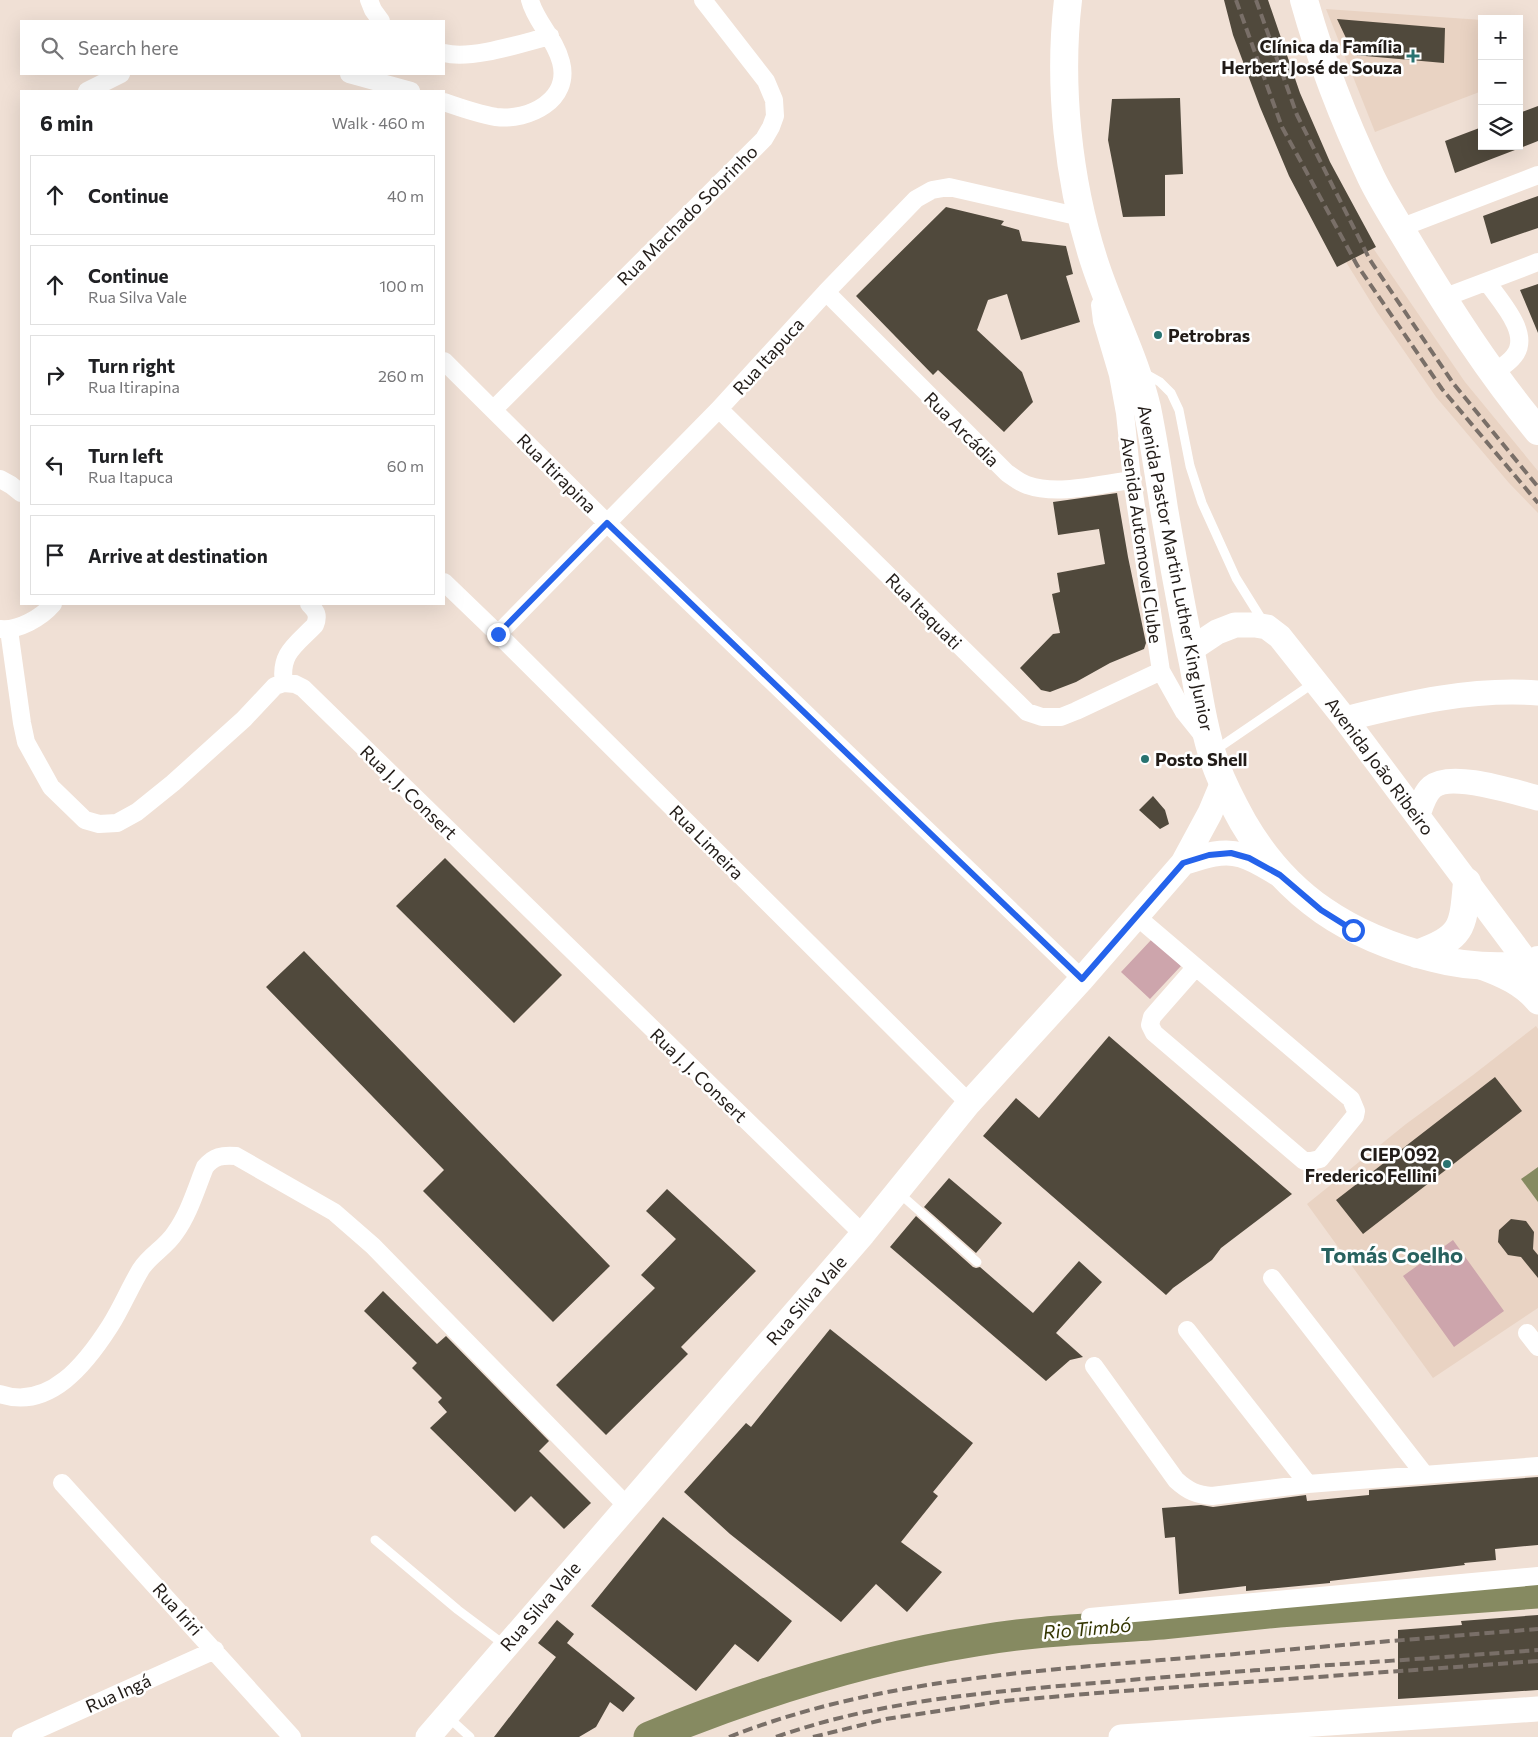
<!DOCTYPE html>
<html lang="en">
<head>
<meta charset="utf-8">
<style>
  body { margin:0; font-family:Commissioner,sans-serif; background:#f2f2f2; color:#202124 }
  .controls { position:absolute; right:15px; top:15px; display:grid; overflow:hidden; border-radius:0px; box-shadow:0 5px 20px #0002 }
  .controls button { width:45px; height:45px; display:grid; place-items:center; padding:0; border:0; border-bottom:1px solid #e0e0e0; background:#fff; color:#202124; font:25px sans-serif }
  .stop { position:absolute; width:15px; height:15px; margin:-11px; border:4px solid #2563eb; border-radius:50%; background:#fff }
  .stop.end { background:#2563eb; border-color:#fff; box-shadow:0 1px 5px #0008 }
  .list { margin:0; padding:0; list-style:none }
  h2 { display:flex; justify-content:space-between; align-items:center; height:65px; margin:0; padding:0 20px; font-size:21px }
  h2 small { font-size:16px; font-weight:400; color:#757577 }
  .list li { display:grid; grid-template-columns:32px 1fr auto; gap:15px; align-items:center; box-sizing:border-box; height:80px; margin:0 10px 10px; padding:0 10px; border:1px solid #e0e0e0; border-radius:0px }
  .list b { display:block; font-size:19px; white-space:nowrap }
  .list p { margin:0; font-size:16px; white-space:nowrap; color:#757577 }
  .list em { font-size:16px; font-style:normal; color:#757577 }
  .icon { flex:none; width:28px; height:28px; fill:none; stroke:currentColor; stroke-width:2; stroke-linecap:round; stroke-linejoin:round }
  .map { position:relative; flex:none; width:1538px; height:1737px; overflow:hidden }
  .search { position:absolute; background:#fff; box-shadow:0 5px 20px #0002; left:20px; top:20px; width:425px; height:55px; display:flex; align-items:center; gap:12px; box-sizing:border-box; padding:0 18px; border-radius:0px; color:#757577; font-size:19px }
  .panel { position:absolute; background:#fff; box-shadow:0 5px 20px #0002; left:20px; top:90px; width:425px; height:515px; border-radius:0px }
  .map>svg:first-child { display:block }
  .built { fill:#e9d3c3 }
  .green { fill:#cda5ac }
  .water { fill:#868a61 }
  .lines { fill:none; stroke-linecap:round; stroke-linejoin:round }
  .river { stroke:#868a61; stroke-width:31 }
  .building { fill:#50493c }
  .lane { stroke:#fff; stroke-width:9 }
  .street { stroke:#fff; stroke-width:18 }
  .secondary { stroke:#fff; stroke-width:25 }
  .primary { stroke:#fff; stroke-width:28 }
  .rail { stroke:#796f68; stroke-width:4; stroke-dasharray:10 5; stroke-linecap:butt }
  .route { stroke:#2563eb; stroke-width:6 }
  .poi-dot { fill:#287370; stroke:#fff; stroke-width:2 }
  .labels { text-anchor:middle; dominant-baseline:central; stroke-width:5; stroke-linejoin:round; paint-order:stroke }
  .poi-label { font-size:18px; font-weight:bold; fill:#221c18; stroke:#fff; text-anchor:end }
  .street-label { font-size:18px; fill:#221c18; stroke:#fff }
  .water-label { font-size:19px; font-style:italic; fill:#333500; stroke:#fff }
  .district-label { font-size:22px; font-weight:bold; fill:#28625f; stroke:#fff }
</style>
</head>
<body>
<div class="map">
<svg width="1538" height="1737" viewBox="0 0 1538 1737">
  <rect width="100%" height="100%" fill="#f0e0d5"/>
  <path class="built" d="M1326,9L1482,20V91L1375,132Z
    M1373,248L1465,382L1538,471V513L1509,483L1436,397L1377,312L1346,262Z
    M1536,1026L1538,1029V1308L1433,1378L1307,1204L1406,1124L1473,1075Z"/>
  <path class="green" d="M1152,939L1181,966L1150,999L1121,972Z
    M1453,1240L1504,1311L1454,1347L1403,1276Z"/>
  <path class="water" d="M1538,1167V1202L1521,1179Z"/>
  <g class="lines">
    <path class="river" d="M649,1737C754,1694 864,1659 976,1641C1038,1630 1099,1629 1162,1624C1201,1620 1240,1616 1279,1612C1366,1605 1452,1599 1538,1593"/>
  </g>
  <path class="building" d="M1224,0H1268L1300,93L1330,162L1376,247L1337,267L1289,176L1260,107L1233,35Z
    M1337,19L1445,28L1444,63L1354,55Z
    M1180,98L1183,174L1165,175V216L1123,217L1108,140L1112,99Z
    M1538,106V141L1455,173L1445,141L1482,127V146H1519V113Z
    M1538,196V228L1491,244L1483,216Z
    M946,207L1004,221L1001,225L1019,230L1022,241L1066,246L1073,274L1066,276L1080,322L1021,340L1007,294L988,300L977,330L1022,372L1033,402L1004,432L938,370L933,375L856,296Z
    M1538,284V333L1520,290Z
    M1117,493L1128,557L1146,643L1144,649L1110,663L1076,682L1050,692L1041,690L1020,668L1053,634L1060,633L1052,594L1060,592L1057,573L1105,564L1099,529L1058,535L1053,502Z
    M1153,796L1165,810L1169,824L1160,829L1139,810Z
    M445,858L562,975L514,1023L396,906Z
    M304,951L610,1266L553,1322L423,1191L444,1170L266,987Z
    M1109,1036L1292,1194L1221,1248L1212,1260L1173,1288L1166,1295L983,1136L1016,1098L1039,1118Z
    M1495,1077L1522,1111L1363,1234L1336,1200Z
    M949,1178L1002,1223L976,1253L924,1207Z
    M667,1189L756,1271L681,1347L688,1354L606,1435L556,1385L655,1288L641,1275L676,1239L646,1211Z
    M916,1216L973,1267L976,1268L980,1267L1033,1313L1079,1261L1102,1282L1056,1333L1083,1357L1070,1360L1046,1381L890,1247Z
    M1511,1219L1526,1221L1534,1232L1533,1249L1538,1255V1278L1521,1257L1508,1255L1498,1242L1499,1230Z
    M383,1291L437,1344L446,1336L549,1441L539,1451L591,1503L564,1529L531,1496L515,1512L430,1428L447,1412L438,1402L442,1398L412,1368L417,1363L364,1311Z
    M830,1329L973,1443L933,1492L938,1496L901,1542L942,1572L907,1612L876,1584L841,1622L730,1534L684,1492L746,1423L751,1427Z
    M1538,1477V1545L1495,1549L1496,1560L1464,1563L1465,1565L1330,1581V1583L1246,1591V1586L1179,1594L1175,1537L1165,1538L1162,1508L1201,1505L1213,1507L1306,1495L1307,1501L1369,1495V1490Z
    M663,1517L792,1621L758,1662L735,1644L696,1691L591,1606Z
    M1538,1615V1690L1398,1699V1630L1462,1625L1461,1621Z
    M557,1620L574,1634L567,1643L635,1698L623,1712L610,1702L596,1727L579,1737H494L556,1657L538,1643Z"/>
  <g class="lines">
    <path class="lane" d="M1144,373L1160,382L1171,393L1179,410L1190,466L1202,503L1236,578L1264,623
      M1214,751L1315,682
      M899,1193L977,1262
      M375,1540L458,1610L506,1646
      M448,1717L470,1737"/>
    <path class="street" d="M369,0L373,10L381,21
      M444,53C472,60 522,43 550,36
      M349,74L411,91
      M87,91L121,74
      M444,102C461,108 478,114 496,117C529,121 571,100 561,62C555,38 535,21 530,0
      M1400,228L1538,175
      M1487,282C1500,301 1532,334 1514,356C1509,363 1500,368 1493,373
      M826,292L1007,473C1013,477 1020,483 1027,485C1058,496 1100,484 1132,480
      M1443,298L1538,262
      M1100,305L1102,321L1118,375L1125,413L1132,480L1161,671L1184,712L1204,737
      M444,361L607,523L1082,979
      M494,409L764,139L771,127L775,116L774,100L766,81L703,0
      M719,409L1027,712L1042,717H1061L1076,711L1161,671
      M0,479L11,485L21,493
      M444,582L498,634L969,1103
      M0,629C18,631 41,618 53,604
      M9,630L22,723L26,742L51,787L85,820L99,824L117,823L137,812L173,783L244,719L275,686L284,683L295,684L303,688L863,1234
      M498,634L719,409L826,292L916,199L932,190L949,187L1081,217
      M284,683C279,653 297,644 315,625C319,615 316,611 309,604
      M1136,916L1351,1099L1356,1111L1355,1116L1320,1159L1311,1161H1304L1154,1033L1150,1025L1152,1017L1195,968
      M1272,1278L1425,1475
      M1187,1330L1308,1484
      M1527,1333L1538,1347
      M1094,1366L1176,1480C1188,1491 1197,1495 1212,1496L1308,1484L1538,1466
      M0,1394C50,1411 87,1362 110,1326C122,1307 130,1287 141,1269C150,1255 166,1247 175,1233C189,1214 196,1189 205,1167C214,1156 222,1155 236,1156L334,1212L373,1246L627,1506
      M62,1483L292,1737
      M1090,1617L1538,1576
      M21,1737L215,1650"/>
    <path class="secondary" d="M1190,650L1217,632L1235,625H1255L1267,627L1280,637L1345,719L1538,977
      M1345,719C1408,703 1473,688 1538,693
      M1418,815C1421,806 1424,794 1432,787C1451,771 1514,792 1538,798
      M1183,863C1201,857 1222,849 1241,855C1255,859 1268,868 1280,875
      M1481,967C1503,975 1523,984 1538,1002
      M428,1737L863,1234L969,1103L1082,979L1183,863L1210,813L1223,782
      M1121,1737L1538,1709"/>
    <path class="primary" d="M1068,0C1058,84 1068,181 1094,261C1110,311 1135,357 1147,408C1154,442 1159,476 1164,509C1173,561 1182,612 1193,663C1199,696 1204,731 1215,763C1222,783 1233,804 1243,822C1287,898 1350,937 1433,958C1459,965 1484,967 1510,966C1516,966 1523,967 1528,966C1532,965 1535,962 1538,960
      M1304,0C1321,61 1344,120 1371,177C1382,200 1396,221 1409,243C1448,308 1489,372 1538,431
      M1417,954C1463,937 1463,929 1467,882"/>
    <path class="rail" d="M1236,0L1282,127L1357,265L1442,389L1538,503
      M1256,0L1297,115L1370,260L1453,383L1538,487
      M729,1737C869,1682 1013,1673 1161,1660C1286,1650 1412,1639 1538,1629
      M776,1737C886,1698 1003,1691 1118,1681C1258,1669 1398,1661 1538,1650
      M813,1737L886,1719L1004,1701L1110,1692L1538,1661"/>
  </g>
  <g class="lines">
    <path class="route" d="M498,634L607,523L1082,979L1183,863L1209,855L1231,853L1249,858L1280,875L1321,910L1353,930"/>
  </g>
  <g class="poi-dot">
    <path d="M1410.5 48.5h5v5h5v5h-5v5h-5v-5h-5v-5h5z"/>
    <circle cx="1158" cy="335" r="5"/>
    <circle cx="1145" cy="759" r="5"/>
    <circle cx="1447" cy="1164" r="5"/>
  </g>
  <g class="labels">
    <g class="poi-label">
      <text x="1402" y="46">Clínica da Família<tspan x="1402" dy="21">Herbert José de Souza</tspan></text>
      <text x="1168" y="335" text-anchor="start">Petrobras</text>
      <text x="1155" y="759" text-anchor="start">Posto Shell</text>
      <text x="1437" y="1154">CIEP 092<tspan x="1437" dy="21">Frederico Fellini</tspan></text>
    </g>
    <g class="street-label">
      <text transform="translate(687 215) rotate(-45)">Rua Machado Sobrinho</text>
      <text transform="translate(768 356) rotate(-48)">Rua Itapuca</text>
      <text transform="translate(962 429) rotate(45)">Rua Arcádia</text>
      <text transform="translate(557 473) rotate(45)">Rua Itirapina</text>
      <text transform="translate(1142 540) rotate(82)">Avenida Automovel Clube</text>
      <text transform="translate(1176 568) rotate(79)">Avenida Pastor Martin Luther King Junior</text>
      <text transform="translate(924 611) rotate(45)">Rua Itaquati</text>
      <text transform="translate(1380 766) rotate(53)">Avenida João Ribeiro</text>
      <text transform="translate(409 792) rotate(44)">Rua J. J. Consert</text>
      <text transform="translate(707 842) rotate(45)">Rua Limeira</text>
      <text transform="translate(699 1075) rotate(44)">Rua J. J. Consert</text>
      <text transform="translate(806 1300) rotate(-49)">Rua Silva Vale</text>
      <text transform="translate(540 1606) rotate(-49)">Rua Silva Vale</text>
      <text transform="translate(178 1609) rotate(48)">Rua Iriri</text>
      <text transform="translate(118 1693) rotate(-24)">Rua Ingá</text>
    </g>
    <g class="water-label">
      <text transform="translate(1087 1628) rotate(-5)">Rio Timbó</text>
    </g>
    <g class="district-label">
      <text x="1392" y="1254">Tomás Coelho</text>
    </g>
  </g>
</svg>
<div class="controls">
<button>+</button>
<button>−</button>
<button><svg class="icon" aria-label="layers" viewBox="0 0 24 24"><path d="M12 4l9 5-9 5-9-5zM3 14l9 5 9-5"/></svg></button>
</div>
<div class="stop" style="left:1353px;top:930px"></div>
<div class="stop end" style="left:498px;top:634px"></div>
<div class="search"><svg class="icon" aria-label="search" viewBox="0 0 24 24"><circle cx="10" cy="10" r="6"/><path d="M15 15l6 6"/></svg>Search here</div>
<section class="panel">
<h2>6 min<small>Walk · 460 m</small></h2>
<ul class="list">
<li><svg class="icon" aria-label="ahead" viewBox="0 0 24 24"><path d="M12 20V5M6 11l6-6 6 6"/></svg><div><b>Continue</b></div><em>40 m</em></li>
<li><svg class="icon" aria-label="ahead" viewBox="0 0 24 24"><path d="M12 20V5M6 11l6-6 6 6"/></svg><div><b>Continue</b><p>Rua Silva Vale</p></div><em>100 m</em></li>
<li><svg class="icon" aria-label="right" viewBox="0 0 24 24"><path d="M7 20v-9h11M14 6l5 5-5 5"/></svg><div><b>Turn right</b><p>Rua Itirapina</p></div><em>260 m</em></li>
<li><svg class="icon" aria-label="left" viewBox="0 0 24 24"><path d="M17 20v-9H6M10 6l-5 5 5 5"/></svg><div><b>Turn left</b><p>Rua Itapuca</p></div><em>60 m</em></li>
<li><svg class="icon" aria-label="arrive" viewBox="0 0 24 24"><path d="M6 21V4h12l-3 4 3 4H6"/></svg><div><b>Arrive at destination</b></div></li>
</ul>
</section>
</div>
</body>
</html>
